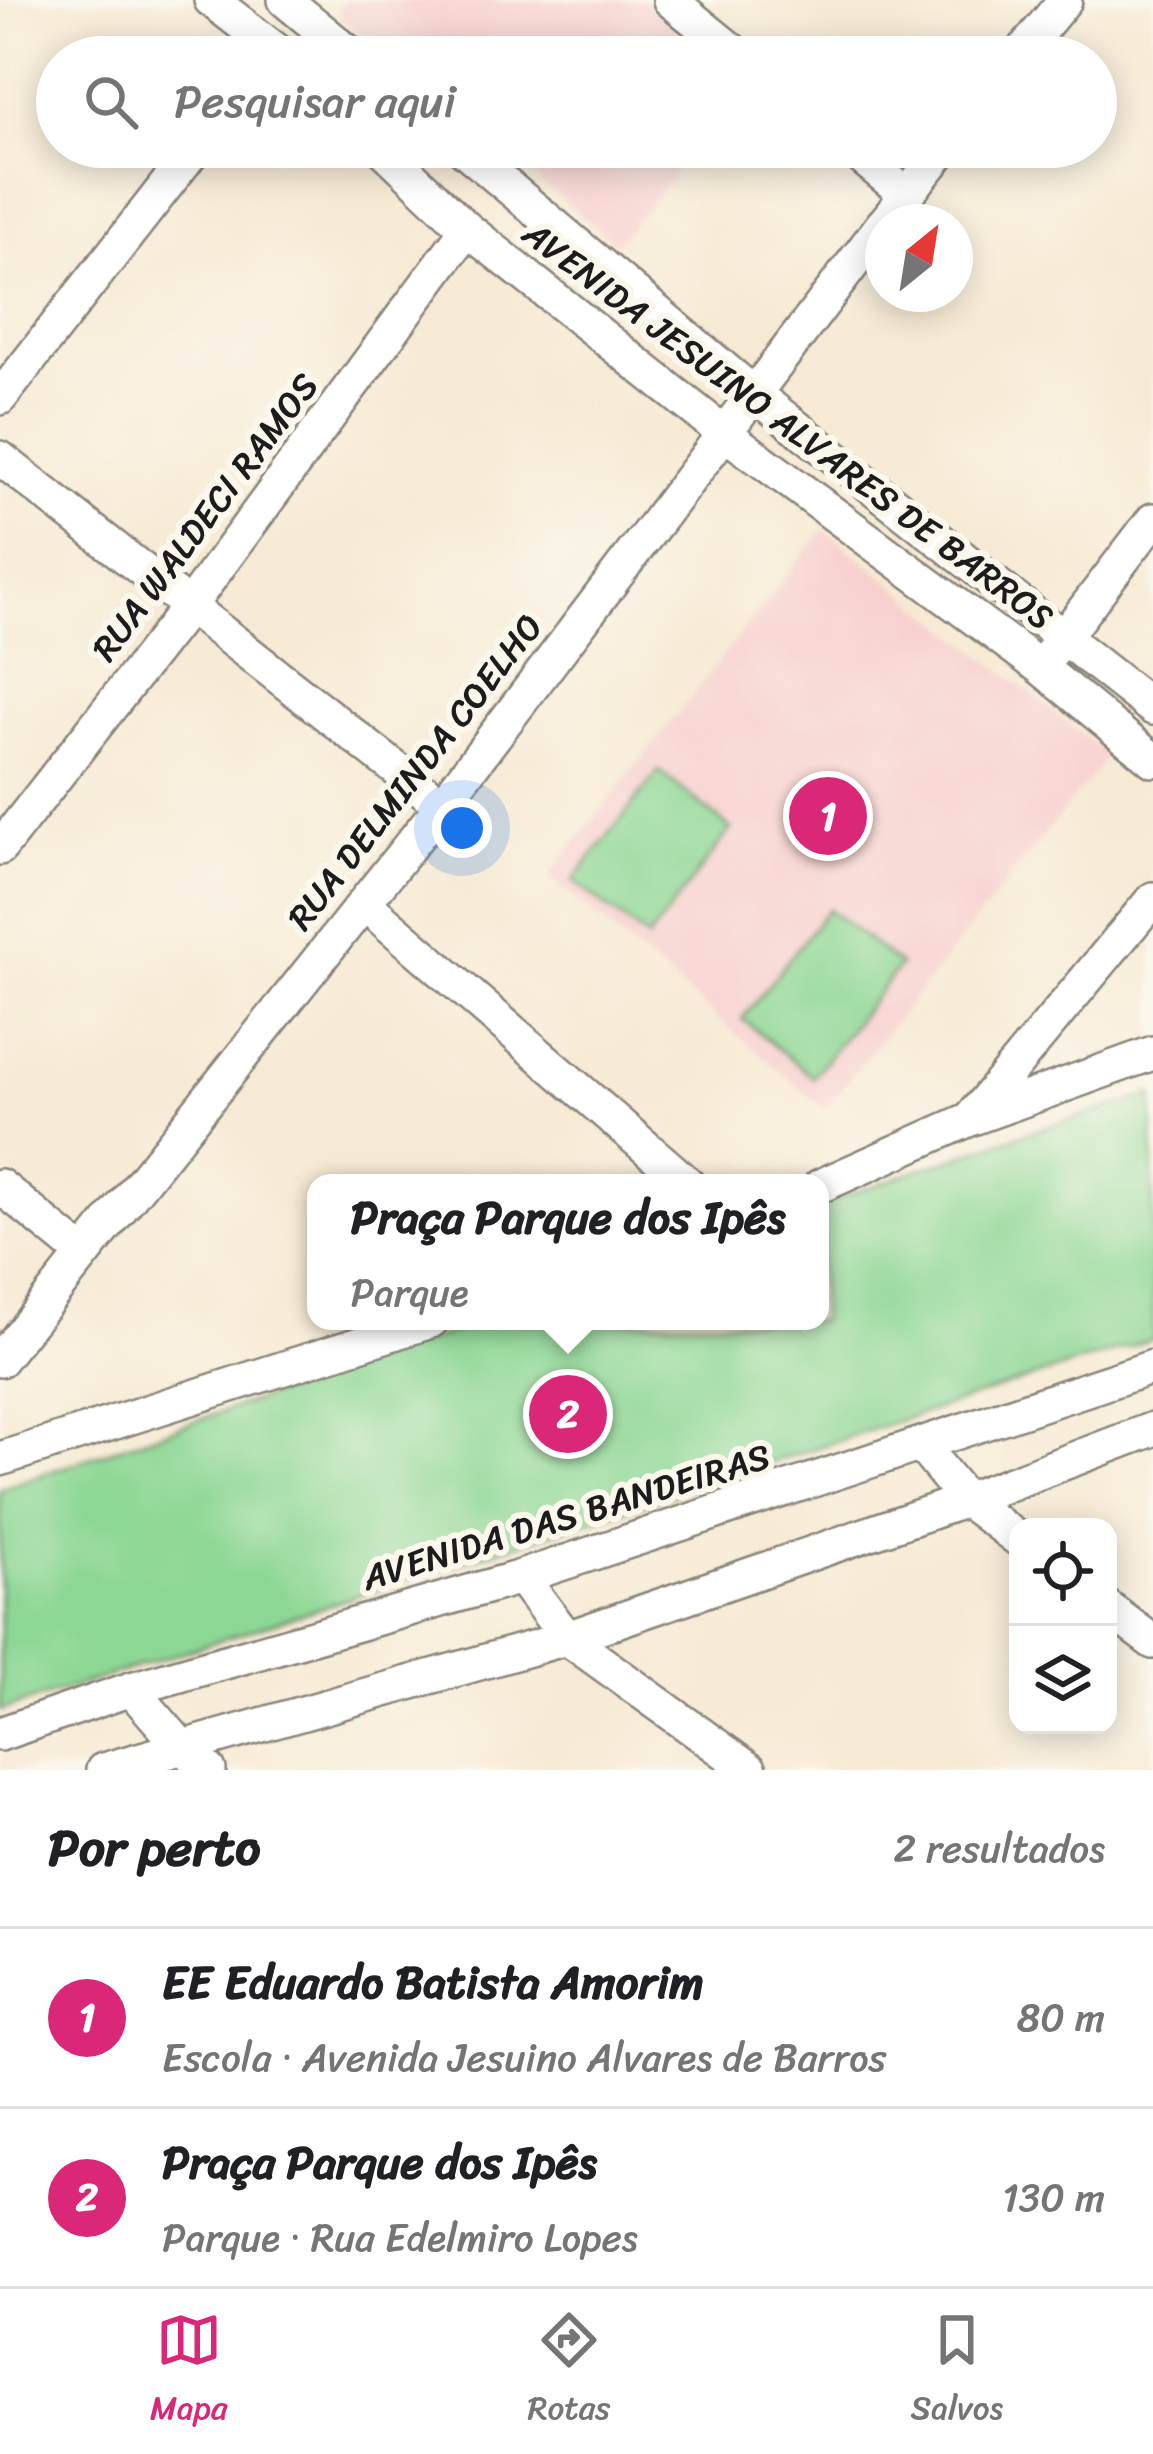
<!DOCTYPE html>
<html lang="pt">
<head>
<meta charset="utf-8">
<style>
  body { margin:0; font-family:Sriracha,sans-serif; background:#f2f2f2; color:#202124 }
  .controls { position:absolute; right:36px; bottom:36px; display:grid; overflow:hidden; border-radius:24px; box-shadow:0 6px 30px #0003 }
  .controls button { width:108px; height:108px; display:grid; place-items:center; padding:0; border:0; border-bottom:3px solid #e0e0e0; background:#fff; color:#202124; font:60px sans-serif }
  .compass { position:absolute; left:865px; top:204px; width:108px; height:108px; border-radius:50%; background:#fff; box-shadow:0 6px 30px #0003; rotate:30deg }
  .you { position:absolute; left:462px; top:828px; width:42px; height:42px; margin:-30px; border:9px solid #fff; border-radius:50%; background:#1a73e8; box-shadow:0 0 0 18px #1a73e833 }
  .badge { display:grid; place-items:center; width:78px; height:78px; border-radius:50%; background:#db2777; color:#fff; font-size:39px; font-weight:700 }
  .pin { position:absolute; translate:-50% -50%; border:6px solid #fff; box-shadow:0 3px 12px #0006 }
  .popup { position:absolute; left:307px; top:1174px; width:522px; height:156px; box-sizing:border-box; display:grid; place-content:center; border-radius:24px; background:#fff; filter:drop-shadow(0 3px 9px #0005); font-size:39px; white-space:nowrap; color:#757577 }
  .popup b { font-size:45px; color:#202124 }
  .popup::after { content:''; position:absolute; left:50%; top:100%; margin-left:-24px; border:24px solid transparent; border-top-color:#fff }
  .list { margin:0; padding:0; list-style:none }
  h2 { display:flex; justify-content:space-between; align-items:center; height:156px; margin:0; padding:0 48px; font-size:51px }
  h2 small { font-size:39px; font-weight:400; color:#757577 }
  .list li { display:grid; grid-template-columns:78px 1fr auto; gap:36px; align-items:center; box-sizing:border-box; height:180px; padding:0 48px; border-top:3px solid #e0e0e0 }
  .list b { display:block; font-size:45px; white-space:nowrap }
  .list p { margin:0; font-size:39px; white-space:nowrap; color:#757577 }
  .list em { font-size:39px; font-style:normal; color:#757577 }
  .icon { flex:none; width:66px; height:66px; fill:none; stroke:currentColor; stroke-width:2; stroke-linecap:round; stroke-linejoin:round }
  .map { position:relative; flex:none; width:1153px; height:1770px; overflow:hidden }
  .search { position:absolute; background:#fff; box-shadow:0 6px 30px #0003; left:36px; right:36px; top:36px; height:132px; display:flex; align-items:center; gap:30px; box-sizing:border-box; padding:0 42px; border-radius:66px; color:#757577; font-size:45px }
  .sheet { height:516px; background:#fff }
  nav { display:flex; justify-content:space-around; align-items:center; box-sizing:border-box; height:168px; border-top:3px solid #e0e0e0; background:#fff; font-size:33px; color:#757577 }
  nav a { display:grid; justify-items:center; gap:6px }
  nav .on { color:#db2777 }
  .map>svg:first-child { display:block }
  .built { fill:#f7d0cf }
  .green { fill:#8dd794; stroke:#547a58; stroke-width:3 }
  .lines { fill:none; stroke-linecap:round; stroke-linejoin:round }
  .minor-casing { stroke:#898378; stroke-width:38 }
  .minor { stroke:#fff; stroke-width:33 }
  .labels { text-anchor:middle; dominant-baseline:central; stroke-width:12; stroke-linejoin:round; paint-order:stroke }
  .street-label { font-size:36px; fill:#1c1c1c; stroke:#fbf7ec }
</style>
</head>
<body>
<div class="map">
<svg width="1153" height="1770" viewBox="0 0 1153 1770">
  <rect width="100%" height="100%" fill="#fbf7ec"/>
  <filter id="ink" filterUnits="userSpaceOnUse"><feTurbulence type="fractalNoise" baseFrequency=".00833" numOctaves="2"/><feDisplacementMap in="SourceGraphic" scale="24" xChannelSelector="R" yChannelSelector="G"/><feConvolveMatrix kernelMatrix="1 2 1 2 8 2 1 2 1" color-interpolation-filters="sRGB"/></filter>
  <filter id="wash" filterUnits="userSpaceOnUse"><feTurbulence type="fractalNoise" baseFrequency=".004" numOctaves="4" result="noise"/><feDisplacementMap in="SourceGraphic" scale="48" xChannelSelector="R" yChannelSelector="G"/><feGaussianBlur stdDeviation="2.7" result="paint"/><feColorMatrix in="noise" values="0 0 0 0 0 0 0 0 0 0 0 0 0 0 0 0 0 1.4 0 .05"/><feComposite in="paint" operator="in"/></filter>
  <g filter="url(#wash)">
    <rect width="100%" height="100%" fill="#f6ead4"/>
    <path class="built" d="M346,0H643L712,57H389L336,13Z
      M498,147H696L616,244Z
      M824,529L1108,755L825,1109L549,876Z"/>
    <path class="green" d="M659,771L731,829L648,939L573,881Z
      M828,909L900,965L813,1077L742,1019Z
      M1153,1095V1339L0,1711V1489L484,1321H820V1204L1017,1136Z"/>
  </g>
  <g filter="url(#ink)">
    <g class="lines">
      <defs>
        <path id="minor" d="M211,0L285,57
          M285,0L354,57
          M670,0L740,57
          M1018,57L1065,0
          M381,147L467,229L723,432L1040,667L1153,760
          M461,147L753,393L1153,708
          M849,147L906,194
          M885,222L945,147
          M0,398L196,147
          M0,458L442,805
          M1052,652L1153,520
          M0,848L190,605L467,229
          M365,904L687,1183
          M970,1119L1153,899
          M0,1186L83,1254
          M820,1186L970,1119L1153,1053
          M0,1360L442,805L883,224
          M921,1445L966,1500L1018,1539
          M0,1459L431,1321
          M521,1577L567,1638L750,1770
          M1108,1608L1153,1642
          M131,1689L181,1746L209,1770
          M0,1734L131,1689L521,1577L1153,1367
          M103,1770L567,1638L966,1500L1153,1429"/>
      </defs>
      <use href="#minor" class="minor-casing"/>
      <use href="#minor" class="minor"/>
    </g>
  </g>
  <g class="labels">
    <g class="street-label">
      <text transform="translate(788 425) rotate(37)">AVENIDA JESUINO ALVARES DE BARROS</text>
      <text transform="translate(205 517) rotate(-53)">RUA WALDECI RAMOS</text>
      <text transform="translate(415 772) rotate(-52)">RUA DELMINDA COELHO</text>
      <text transform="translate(566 1517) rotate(-17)">AVENIDA DAS BANDEIRAS</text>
    </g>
  </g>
</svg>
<div class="controls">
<button><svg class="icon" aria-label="locate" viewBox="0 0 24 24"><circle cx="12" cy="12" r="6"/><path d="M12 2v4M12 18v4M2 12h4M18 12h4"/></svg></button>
<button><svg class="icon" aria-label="layers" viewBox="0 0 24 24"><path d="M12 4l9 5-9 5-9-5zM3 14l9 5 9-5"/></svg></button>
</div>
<svg class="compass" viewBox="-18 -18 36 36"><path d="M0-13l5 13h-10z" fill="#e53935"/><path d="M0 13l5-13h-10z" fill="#757577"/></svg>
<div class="you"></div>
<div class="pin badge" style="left:828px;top:816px">1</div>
<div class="pin badge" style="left:568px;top:1414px">2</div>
<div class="popup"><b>Praça Parque dos Ipês</b>Parque</div>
<div class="search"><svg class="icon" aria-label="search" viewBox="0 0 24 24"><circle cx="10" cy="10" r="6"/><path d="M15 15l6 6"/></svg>Pesquisar aqui</div>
</div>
<section class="sheet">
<h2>Por perto<small>2 resultados</small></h2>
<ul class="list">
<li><span class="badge">1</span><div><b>EE Eduardo Batista Amorim</b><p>Escola · Avenida Jesuino Alvares de Barros</p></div><em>80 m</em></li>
<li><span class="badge">2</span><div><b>Praça Parque dos Ipês</b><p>Parque · Rua Edelmiro Lopes</p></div><em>130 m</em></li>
</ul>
</section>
<nav>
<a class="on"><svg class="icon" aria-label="map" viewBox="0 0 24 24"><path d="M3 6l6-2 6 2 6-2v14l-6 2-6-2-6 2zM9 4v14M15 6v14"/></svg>Mapa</a>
<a><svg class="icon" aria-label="directions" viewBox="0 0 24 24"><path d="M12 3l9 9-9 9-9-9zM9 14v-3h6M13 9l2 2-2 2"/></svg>Rotas</a>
<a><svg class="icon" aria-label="saved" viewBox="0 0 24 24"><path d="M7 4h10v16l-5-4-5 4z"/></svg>Salvos</a>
</nav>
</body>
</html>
